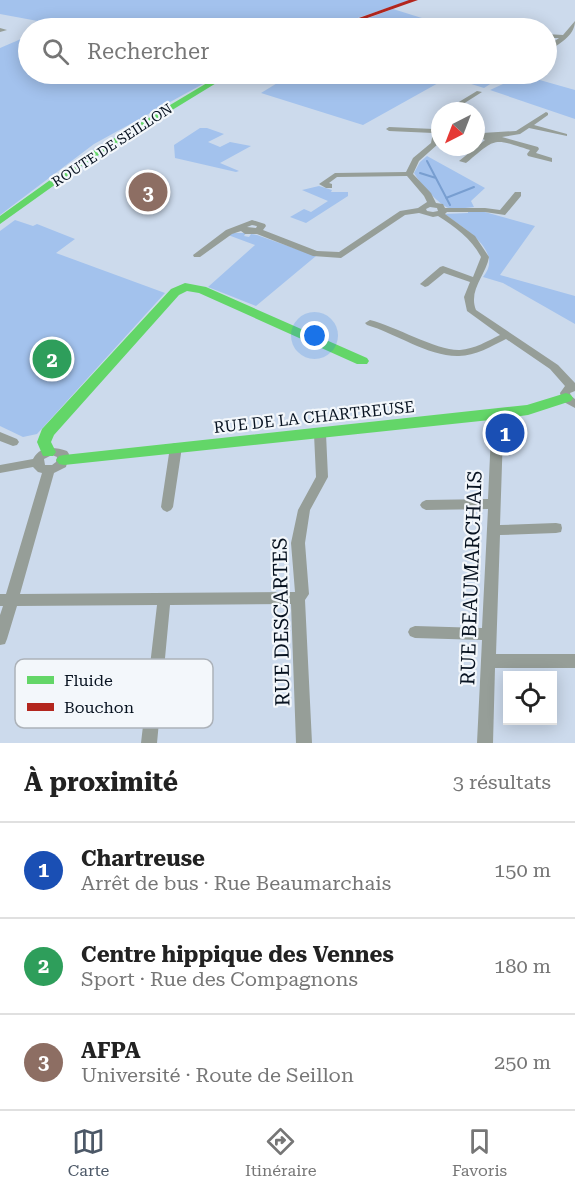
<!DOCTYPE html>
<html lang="fr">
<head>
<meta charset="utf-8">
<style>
  body { margin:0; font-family:"Roboto Serif",serif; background:#f2f2f2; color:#222 }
  .controls { position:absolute; right:18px; bottom:18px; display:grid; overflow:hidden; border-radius:0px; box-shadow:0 3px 15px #0003 }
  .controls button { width:54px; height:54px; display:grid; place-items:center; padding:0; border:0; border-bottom:2px solid #e0e0e0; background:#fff; color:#222; font:30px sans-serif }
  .compass { position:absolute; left:431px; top:102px; width:54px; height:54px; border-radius:50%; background:#fff; box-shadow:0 3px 15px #0003; rotate:222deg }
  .you { position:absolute; left:315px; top:336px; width:21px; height:21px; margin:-15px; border:4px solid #fff; border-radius:50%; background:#1a73e8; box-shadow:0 0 0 9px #1a73e833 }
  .badge { display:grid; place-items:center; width:39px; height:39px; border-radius:50%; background:#4c5867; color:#fff; font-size:20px; font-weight:700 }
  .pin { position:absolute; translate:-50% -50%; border:3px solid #fff; box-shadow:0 2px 6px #0006 }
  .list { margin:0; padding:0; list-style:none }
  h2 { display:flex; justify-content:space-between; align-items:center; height:78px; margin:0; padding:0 24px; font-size:26px }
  h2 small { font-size:20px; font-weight:400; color:#767676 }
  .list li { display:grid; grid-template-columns:39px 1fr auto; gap:18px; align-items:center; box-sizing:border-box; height:96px; padding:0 24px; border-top:2px solid #e0e0e0 }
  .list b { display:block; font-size:22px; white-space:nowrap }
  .list p { margin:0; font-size:20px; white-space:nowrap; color:#767676 }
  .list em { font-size:20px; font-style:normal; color:#767676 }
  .icon { flex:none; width:33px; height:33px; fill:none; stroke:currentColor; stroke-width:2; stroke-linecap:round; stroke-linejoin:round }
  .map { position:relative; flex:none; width:575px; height:743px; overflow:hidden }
  .search { position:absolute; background:#fff; box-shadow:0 3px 15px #0003; left:18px; right:18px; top:18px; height:66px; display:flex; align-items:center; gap:15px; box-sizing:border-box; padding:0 21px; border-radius:33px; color:#767676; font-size:22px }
  .sheet { height:366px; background:#fff }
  nav { display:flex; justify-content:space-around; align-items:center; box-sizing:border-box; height:84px; border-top:2px solid #e0e0e0; background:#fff; font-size:16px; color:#767676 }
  nav a { display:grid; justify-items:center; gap:3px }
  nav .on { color:#4c5867 }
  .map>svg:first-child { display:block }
  .green { fill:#a3c2ed }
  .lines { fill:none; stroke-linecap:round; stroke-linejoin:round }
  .stream { stroke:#789ed0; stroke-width:2 }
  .street { fill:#969e98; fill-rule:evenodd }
  .fast { fill:#63d668; fill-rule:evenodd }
  .jam { fill:#b3261e; fill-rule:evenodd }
  .labels { text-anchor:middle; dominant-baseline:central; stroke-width:4.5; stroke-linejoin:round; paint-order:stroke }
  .far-street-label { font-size:14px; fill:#071220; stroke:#f3f7fb }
  .street-label { font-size:16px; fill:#071220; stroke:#f3f7fb }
  .near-street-label { font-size:20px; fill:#071220; stroke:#f3f7fb }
  .key { fill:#f3f7fb; stroke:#acb2b9; stroke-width:1.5 }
  .key-label { font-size:16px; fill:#071220 }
</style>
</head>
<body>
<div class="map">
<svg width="575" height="743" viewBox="0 0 575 743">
  <rect width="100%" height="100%" fill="#ccdaec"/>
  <path class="green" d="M0,0H411L328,28H186L170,21L149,28H45L54,24L0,14Z
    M393,9L425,19L417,23L428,27L341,28Z
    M28,36V74H221L94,144L0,215V48Z
    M292,74H506L484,88L449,77L363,125L261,93Z
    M522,75L575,90V119L490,90Z
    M200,128H207L224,134L208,142L220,147L230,142L251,146L220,163L239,171L236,172L175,158L174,145Z
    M427,156L485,188L471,201L474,207C466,208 456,209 449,208C440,206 419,182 414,173L420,162Z
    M319,186L332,190L331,192H348V196L306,223L290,217L304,209L311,212L328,201L302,190Z
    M468,211H481L535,226L500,275L575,296V324L503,283L483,277C505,251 463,228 445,214L468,213Z
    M15,220L33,226L37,224L75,239L56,253L165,293L37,434L23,437L0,426V231Z
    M233,233H246L244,236L249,237L251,234L257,235L316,256L256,306L208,287L255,245L228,235Z"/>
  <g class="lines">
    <path class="stream" d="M427,161L450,205
      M420,173L436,178
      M446,198L474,187"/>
    <path class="street" d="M575,21C575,36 558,45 546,52V47L559,38H546V34L563,35Z
      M0,28L7,30L0,32Z
      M477,91L482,92L452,111H444Z
      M546,112L548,113V115L534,125L567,134V136L529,128L520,134L502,137L538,147L539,149L536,153L552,158V162L528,156L527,154L530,150C492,138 497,137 466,163L459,161L485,140L479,137L482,133L516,131Z
      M440,116V133L438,144L419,161L413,174L431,193L436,203L443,204L445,208H485L500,210L515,192H521V196L505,215L485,212H447L445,214L475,236L489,257C486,275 468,290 476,310L558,365L575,383V391L570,393L571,396L575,399V408L562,401L560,393L565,386L550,369L506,339C492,346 475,356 459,356C429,357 395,333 367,325L365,323L370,320C395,326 437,351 460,350C474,349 488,341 500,335L467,311L464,297L470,282L444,273L428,286L425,287L420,284L440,267L443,266L473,277L481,257C472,239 455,227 438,216L433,217L419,213L405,215L341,258L313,256L257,234H245L241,231L232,234L200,257H194L193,255L226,230L252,220L265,224L266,226L263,230L317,251L339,252L400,211L418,208L427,202L424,196L407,176L337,177L329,183L332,184V188H326L319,184L335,173L406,172L413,158L431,143L433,133L389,131L386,129L389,127L434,129L437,118ZM430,207L437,208L438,211L433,212L427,211L426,209ZM252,225L257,226L256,228L247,227Z
      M490,411L496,415L503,434L500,525L556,523L561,524L562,528L561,532L556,533L500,535L496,654H575V668H495L493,743H477L482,640L415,638L410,636L408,632L410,628L415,626L482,628L488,509L426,510L422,508L420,505L422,502L426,500L488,499L491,434L484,415Z
      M320,430L324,431L326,434L328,477L310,510L305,543L309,594L305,600L312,743H296L291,604L170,605L157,743H141L157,605L17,606L7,639L5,644L0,645V615L3,606H0V594H6L42,473L38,472L33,467L0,473V465L33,459C41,445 54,447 67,451L69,454L66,467L54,473L20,594L295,592L291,543L298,510L316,477L314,434L316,431ZM52,455L57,457L56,462L52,465H45L44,459Z
      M0,432L17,439L19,442L17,445L13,446L0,441Z
      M176,443L180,444L182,447L173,507L171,510L167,512L163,510L161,507L170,447L172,444Z"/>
    <path class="fast" d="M222,74H231L84,164L0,224V216L78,160Z
      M185,283L206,287L367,358L369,361L367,364H357L199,293L187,291L179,295L54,435L51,442L56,452L53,456H43L37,442L42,429L171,289Z
      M566,393L571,395L573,398L571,401L528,415L490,420L64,465L59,464L56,460L59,456L64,455L527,405Z"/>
    <path class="jam" d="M409,0H418L339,28H331Z"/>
  </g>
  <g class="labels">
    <g class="far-street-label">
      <text transform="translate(112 145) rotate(-33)">ROUTE DE SEILLON</text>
    </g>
    <g class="street-label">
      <text transform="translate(314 417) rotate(-6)">RUE DE LA CHARTREUSE</text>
    </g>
    <g class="near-street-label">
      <text transform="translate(471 578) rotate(-88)">RUE BEAUMARCHAIS</text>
      <text transform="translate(281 622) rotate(-91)">RUE DESCARTES</text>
    </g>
  </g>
  <rect x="15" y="659" width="198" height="69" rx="9" class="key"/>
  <rect x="27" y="676" width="27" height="8" fill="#63d668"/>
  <rect x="27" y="703" width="27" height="8" fill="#b3261e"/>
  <g class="key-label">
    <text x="64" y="686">Fluide</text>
    <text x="64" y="713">Bouchon</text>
  </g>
</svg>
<div class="controls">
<button><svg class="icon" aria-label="locate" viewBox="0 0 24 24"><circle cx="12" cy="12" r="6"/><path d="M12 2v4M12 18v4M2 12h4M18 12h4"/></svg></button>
</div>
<svg class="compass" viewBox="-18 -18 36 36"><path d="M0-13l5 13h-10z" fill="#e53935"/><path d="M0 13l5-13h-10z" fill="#767676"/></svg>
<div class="you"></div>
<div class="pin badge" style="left:505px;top:433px;background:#1a4fb4">1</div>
<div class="pin badge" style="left:52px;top:359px;background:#2e9e5b">2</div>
<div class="pin badge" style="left:148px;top:192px;background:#8d6e63">3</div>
<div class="search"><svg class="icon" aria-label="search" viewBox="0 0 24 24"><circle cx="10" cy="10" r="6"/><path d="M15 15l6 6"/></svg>Rechercher</div>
</div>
<section class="sheet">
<h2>À proximité<small>3 résultats</small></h2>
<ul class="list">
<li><span class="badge" style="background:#1a4fb4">1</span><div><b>Chartreuse</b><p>Arrêt de bus · Rue Beaumarchais</p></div><em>150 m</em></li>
<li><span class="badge" style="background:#2e9e5b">2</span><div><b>Centre hippique des Vennes</b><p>Sport · Rue des Compagnons</p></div><em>180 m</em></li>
<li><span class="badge" style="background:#8d6e63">3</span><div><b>AFPA</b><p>Université · Route de Seillon</p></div><em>250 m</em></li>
</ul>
</section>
<nav>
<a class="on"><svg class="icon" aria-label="map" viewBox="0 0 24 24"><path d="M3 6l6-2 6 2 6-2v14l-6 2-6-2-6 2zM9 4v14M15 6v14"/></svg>Carte</a>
<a><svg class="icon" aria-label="directions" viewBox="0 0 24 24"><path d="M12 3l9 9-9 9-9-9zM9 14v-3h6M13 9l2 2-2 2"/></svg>Itinéraire</a>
<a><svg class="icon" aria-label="saved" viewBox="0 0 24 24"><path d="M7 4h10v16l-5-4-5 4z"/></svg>Favoris</a>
</nav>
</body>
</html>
